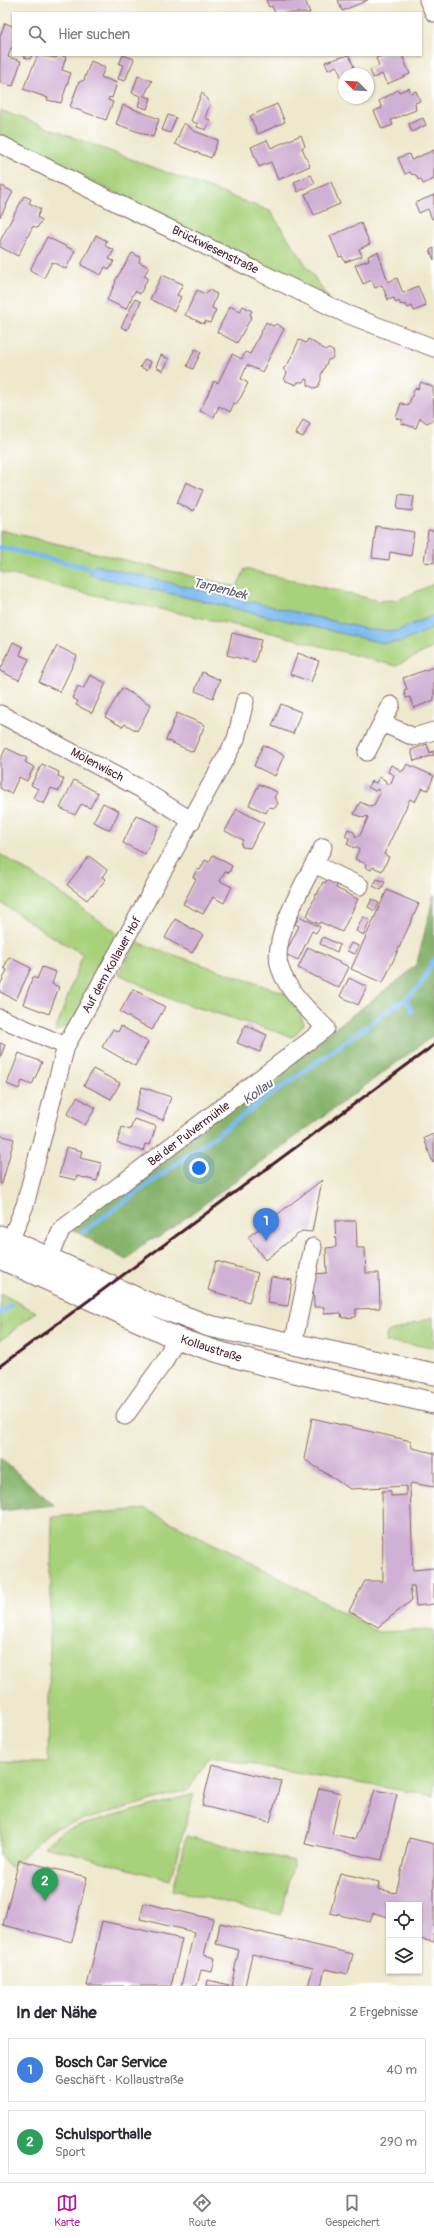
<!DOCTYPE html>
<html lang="de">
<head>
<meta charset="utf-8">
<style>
  body { margin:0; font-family:Pangolin,sans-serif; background:#f2f2f3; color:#2b2b33 }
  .controls { position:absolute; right:12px; bottom:12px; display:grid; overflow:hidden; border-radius:0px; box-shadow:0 1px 3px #0004 }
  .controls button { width:36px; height:36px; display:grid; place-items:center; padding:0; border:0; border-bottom:1px solid #e1e1e2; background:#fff; color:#2b2b33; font:20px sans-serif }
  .compass { position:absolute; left:338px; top:68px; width:36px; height:36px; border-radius:50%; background:#fff; box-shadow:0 1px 3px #0004; rotate:294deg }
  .you { position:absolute; left:199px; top:1168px; width:14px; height:14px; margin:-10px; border:3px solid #fff; border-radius:50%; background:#1a73e8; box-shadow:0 0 0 6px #1a73e833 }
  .badge { display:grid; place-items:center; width:26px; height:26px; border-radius:50%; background:#b5179e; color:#fff; font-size:13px; font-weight:700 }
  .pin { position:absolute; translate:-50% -33px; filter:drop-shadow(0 1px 2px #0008) }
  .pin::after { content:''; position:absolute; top:21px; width:14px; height:12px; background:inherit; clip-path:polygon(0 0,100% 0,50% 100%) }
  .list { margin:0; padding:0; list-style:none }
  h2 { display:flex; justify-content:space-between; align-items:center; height:52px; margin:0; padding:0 16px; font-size:17px }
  h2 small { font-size:13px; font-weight:400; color:#7c7c81 }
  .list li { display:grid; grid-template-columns:26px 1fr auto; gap:12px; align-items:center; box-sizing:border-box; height:64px; margin:0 8px 8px; padding:0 8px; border:1px solid #e1e1e2; border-radius:0px }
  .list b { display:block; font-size:15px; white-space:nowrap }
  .list p { margin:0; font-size:13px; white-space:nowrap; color:#7c7c81 }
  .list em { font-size:13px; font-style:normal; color:#7c7c81 }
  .icon { flex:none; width:22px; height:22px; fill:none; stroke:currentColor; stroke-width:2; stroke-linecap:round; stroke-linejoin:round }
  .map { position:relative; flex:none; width:434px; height:1986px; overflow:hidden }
  .search { position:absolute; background:#fff; box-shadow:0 1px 3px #0004; left:12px; right:12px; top:12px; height:44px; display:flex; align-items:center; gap:10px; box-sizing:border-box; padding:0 14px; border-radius:0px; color:#7c7c81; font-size:15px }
  .sheet { height:196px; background:#fff }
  nav { display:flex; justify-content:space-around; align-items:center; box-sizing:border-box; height:56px; border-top:1px solid #e1e1e2; background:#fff; font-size:11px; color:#7c7c81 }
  nav a { display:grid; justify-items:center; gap:2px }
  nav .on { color:#b5179e }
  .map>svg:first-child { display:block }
  .green { fill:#a8d17c; stroke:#797854 }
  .forest { fill:#86b36c; stroke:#68694c }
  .water { fill:#7cbbf0; stroke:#636d8e }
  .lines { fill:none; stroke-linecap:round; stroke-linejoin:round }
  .stream { stroke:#7cbbf0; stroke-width:5 }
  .building { fill:#d0b0d4 }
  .minor-casing { stroke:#836563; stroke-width:19 }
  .major-casing { stroke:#836563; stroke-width:23 }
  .minor { stroke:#fff; stroke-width:17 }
  .major { stroke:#fff; stroke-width:21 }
  .rail { stroke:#4a1f2b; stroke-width:3 }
  .labels { text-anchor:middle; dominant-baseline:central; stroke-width:4; stroke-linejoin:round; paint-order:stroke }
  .street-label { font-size:12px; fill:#4a1f2b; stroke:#fff }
  .water-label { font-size:13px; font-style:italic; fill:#5c5670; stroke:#fff }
</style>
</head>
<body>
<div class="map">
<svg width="434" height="1986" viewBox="0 0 434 1986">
  <rect width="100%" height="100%" fill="#fff"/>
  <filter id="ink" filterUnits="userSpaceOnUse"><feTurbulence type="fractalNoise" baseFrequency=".025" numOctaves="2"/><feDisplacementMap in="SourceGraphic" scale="8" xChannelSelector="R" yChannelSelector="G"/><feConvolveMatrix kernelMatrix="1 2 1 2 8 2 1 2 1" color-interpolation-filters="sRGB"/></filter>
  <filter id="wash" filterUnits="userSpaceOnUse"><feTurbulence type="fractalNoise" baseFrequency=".012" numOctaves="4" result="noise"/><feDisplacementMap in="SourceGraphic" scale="16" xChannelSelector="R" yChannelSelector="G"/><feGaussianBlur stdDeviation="0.9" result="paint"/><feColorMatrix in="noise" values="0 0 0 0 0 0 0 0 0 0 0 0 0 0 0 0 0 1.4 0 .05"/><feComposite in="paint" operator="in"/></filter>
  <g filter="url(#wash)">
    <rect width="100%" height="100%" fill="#eee8cc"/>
    <path class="green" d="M0,110L270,211L328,298L0,136Z
      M0,530L237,587L245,569L380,601L397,600L434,584V647L396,666L276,634L81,592L0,572Z
      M0,854L50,886L120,935L71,1024L55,1032L83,954L49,935L0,902Z
      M137,942L287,994L298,1009L304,1024L293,1037L170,999L119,974Z
      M0,1293L36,1312L0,1341Z
      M433,1317L434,1347L385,1342L387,1333Z
      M145,1509L267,1571L378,1632L434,1630V1796L208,1757L187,1790L53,1829L10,1867L0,1855V1762L48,1763L52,1517Z
      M194,1794L170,1880L44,1846L64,1830Z
      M186,1836L294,1861L281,1915L173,1890Z"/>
    <path class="forest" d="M434,895V1035L158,1238L150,1239L126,1260L70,1228L404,976L417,963Z
      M0,1458L54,1505L0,1511Z"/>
    <path class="water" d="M95,565L371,630L397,631L434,615V628L401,642L383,643L90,575Z"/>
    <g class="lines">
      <path class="stream" d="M0,547L98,570
        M405,999L412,1011
        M83,1232L272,1094L405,999L419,988L434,960
        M0,1314L11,1305"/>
    </g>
    <g id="blocks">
      <path class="building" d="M266,0H305L310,13H275L272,6L269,7Z
        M338,0H368L342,11Z
        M5,23L13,26V48H11L8,57L21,61L13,86L0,83V36Z
        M24,55H32L30,59L24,57Z
        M38,55L56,58L57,55H60L66,57L62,70L71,73L61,103L47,100L48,98L23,89Z
        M123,55L134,59L125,81L118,79L123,65L119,64Z
        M349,55L354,67L350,69L352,74H344V84L337,66L328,70L325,62Z
        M384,55H402L410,74L387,84L382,74L373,78L370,70L379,66L376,58Z
        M91,61L105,67L101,77L117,83L112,98L109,97L108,100L113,102L106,120L70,107L79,82L84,80Z
        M138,76L152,81L144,96L151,98L147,109L138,106L141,96L132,93Z
        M409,88L411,93L416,91L420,101L415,103L416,110L391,120L393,125L382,129L374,111L382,108L379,101L398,90L399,92Z
        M202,92L210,104L205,118L210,120L206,130L197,127L198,124L191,121Z
        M277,104L285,122L258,134L250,116Z
        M123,105L159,119L153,137L116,124Z
        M168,115L176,118L170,133L162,130Z
        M423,118L426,125L412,132L409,124Z
        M184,123L194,131L218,140L211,158L175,144Z
        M301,135L305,146L302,148L310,166L278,180L271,162L259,167L251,147L267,140L271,148Z
        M434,150V179L423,184L421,179L418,180L416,175L411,174L410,172L405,174L398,158L409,154L411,160Z
        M311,175L315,183L298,192L294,182Z
        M331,182L340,204L314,215L305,194Z
        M2,186L13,192L0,217V191Z
        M434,195V218L432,219L428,209L419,213L415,203Z
        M24,196L31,199L29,203L41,209L37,217L42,220L37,228L33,226L18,256L0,247V241Z
        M361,223L370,244L359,249L362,256L345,262L342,256L339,257L330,236Z
        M96,235L107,241L105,246L114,250L109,259L114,261L110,269L105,267L101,275L81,265Z
        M47,237L75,251L66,269L52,262L44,278L30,270Z
        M434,248V260L430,250Z
        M378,252L388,282L397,278L403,293L418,286L426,306L414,311L412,306L408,308L406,305L400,304L399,301L396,303L394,298L388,300L382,285L375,288L372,280L363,284L355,265L369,260L368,256Z
        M132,253L140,257L139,262L149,267L144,276L148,278L140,294L135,291L126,309L107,300L116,282L115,281Z
        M162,275L183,284L177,295L181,297L174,311L150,299Z
        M197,290L205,294L209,290L217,294L212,308L216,310L210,323L205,321L204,324L185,315Z
        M135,299L141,302L127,330L121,327Z
        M230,306L240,312L243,306L252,311L250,315L252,316L237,343L217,332Z
        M266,322L273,326L277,324L284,329L262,372L247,365L241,379L248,383L241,397L236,404L234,403L230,412L219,406L214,417L200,411L214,381L218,383L232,354L242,359L245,352L250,354Z
        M308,339L326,350L329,349L333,351L334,353L332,359L328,360L321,375V380L318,387L314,388L308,385V380L305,379L303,382H298L296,385L284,380L287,373L283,369L288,364L299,340L306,343Z
        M195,349L201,352L193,369L187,366Z
        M161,355L169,359L163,371L156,367Z
        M145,359L151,362L147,370L140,367Z
        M421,382L433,387L434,416L433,420L427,423L420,418L416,428L401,423L403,420L396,418L401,403L408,406L415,388L418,389Z
        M303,420L310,424L303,437L296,434Z
        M186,482L203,490L194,511L177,503Z
        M399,494L414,496L412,511L397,509Z
        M376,526L414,532L411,556L390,552L389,560L372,558Z
        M428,530L434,531V563L424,562Z
        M232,633L261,640L255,662L227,655Z
        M13,642L23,647L20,655L29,659L19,680L0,671Z
        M57,646L77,656L60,692L39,682Z
        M298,653L319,661L311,682L290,674Z
        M434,667V700L414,708L410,697L406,698L404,690L407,689L403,678Z
        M202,672L220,680L213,698L195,691Z
        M90,675L106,683L92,713L76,705L78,701L72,698L78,686L83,689Z
        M122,688L151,705L137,731L125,724L123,727L105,717Z
        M281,704L301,712L293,734L272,726Z
        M177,713L205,725L193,752L166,740Z
        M427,744L430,753L434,751V755L414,761L411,750Z
        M263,745L284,755L275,776L254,766Z
        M6,748L27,758L25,762L34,767L27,781L19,777L11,794L0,788V760Z
        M42,764L59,772L58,776L64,779L59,791L51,788L44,804L33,798L38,789L31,785Z
        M407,764L434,776L428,790L422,788L415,802L410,799L384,854L389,857L382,871L373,867L371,870L365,867L366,864L355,859L359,850L357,846L354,848L347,844L349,838L345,836L348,829L354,832L356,837L360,835L368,818L367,816L363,818L354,814L360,802L369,806L374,805L380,793L378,789L375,791L368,787L371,781L376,783L379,777L385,780L387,785L391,783L394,775L388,772L391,765L399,769L400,772L404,770Z
        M74,780L98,793L90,808L81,804L75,815L60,808Z
        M259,784L277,792L274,798L278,803L275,808L269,807L266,813L249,805Z
        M103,803L119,811L110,830L93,822Z
        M237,809L264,823L250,848L242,847L241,844L243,840L225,831Z
        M136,815L159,826L145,854L123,843Z
        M213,855L232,866L229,873L225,871L220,881L232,887L224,903L213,897L203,914L183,904L196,879L193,877L197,869L200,870L205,860L209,862Z
        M89,856L107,870L102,877L106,879L93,895L92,894L87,900L67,885Z
        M377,879L385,882L381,890L373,886Z
        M327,880L337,885L336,888L358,899L342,932L320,922L319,924L309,919V917L307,916L316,894L317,895L323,882L325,883Z
        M387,890L419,904L383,983L351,969Z
        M372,899L379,903L375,911L368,907Z
        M299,916L320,927L316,933L312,931L298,960L285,954L299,926L295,924Z
        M363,917L370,920L364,935L356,931Z
        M175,919L203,935L192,953L165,938Z
        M323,937L340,945L337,952L320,944Z
        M351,943L359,946L355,954L347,951Z
        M308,947L349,967L339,988L298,968Z
        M9,957L31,968L16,1000L0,992V985L7,970L4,968Z
        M42,967L56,972L52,984L59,987L49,1014L23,1004L33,977L37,979Z
        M349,978L367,987L358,1005L340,996Z
        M133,989L165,1007L152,1030L120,1012Z
        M245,1025L267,1035L260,1052L237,1043Z
        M121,1026L148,1042L135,1066L102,1047L113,1029L118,1032Z
        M0,1043L5,1045L0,1058Z
        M19,1053L42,1062L32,1085L22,1081L19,1089L7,1084Z
        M93,1069L120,1083L111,1099L84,1085Z
        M142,1087L171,1097L163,1120L135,1110Z
        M77,1097L96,1108L85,1125L67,1114Z
        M134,1119L156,1126L150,1145L145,1144L143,1151L117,1143L122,1127L130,1130Z
        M434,1134V1162L433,1163L424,1138Z
        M0,1135L14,1139L2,1184H0Z
        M66,1147L82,1151L80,1158L101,1163L97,1181L77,1176L76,1180L59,1176Z
        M322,1180L312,1232L302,1231L265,1260L248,1237Z
        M335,1221H356L357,1248H365L366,1273H379L380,1308L356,1309V1317L342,1318L341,1313L324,1314V1307H314L313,1274L327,1273L326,1248L336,1247Z
        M216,1261L258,1273L249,1302L208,1290Z
        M271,1277L292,1280L288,1306L267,1303Z
        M312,1418L411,1441L412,1448L434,1453V1487L411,1483L410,1485L413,1570L434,1568V1604L416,1606L414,1586H410L412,1600L378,1627L349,1611L365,1581H383L382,1491H391V1496L406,1495V1486L350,1489L304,1459Z
        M212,1764L281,1781L270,1822L202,1806Z
        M319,1788L341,1793L332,1834L355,1839L375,1790L397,1794L382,1860L305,1844Z
        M409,1838L434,1844V1942L419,1939V1905H389V1917L373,1913L370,1922L330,1913L340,1873L379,1882L378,1889L396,1893Z
        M19,1860L87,1877L72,1942L3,1925Z
        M144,1903L213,1919L204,1955L215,1958L212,1972L201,1970L197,1986H181L194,1932L140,1919Z
        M102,1921L182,1939L171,1986H87Z
        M220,1923L353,1954L348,1974L325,1969L321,1986H308L313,1968L252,1954L245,1986H231L239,1950L216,1944Z
        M208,1980L229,1985V1986H207Z"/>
    </g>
  </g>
  <g filter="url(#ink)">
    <use href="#blocks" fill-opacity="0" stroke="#836563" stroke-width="1"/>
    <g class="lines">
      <defs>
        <path id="minor" d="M428,0L434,13
          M0,144L125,207L344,313L434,348
          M0,714L141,789L192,821
          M382,723L414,737L434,731
          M367,752L391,705
          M314,864L360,886
          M0,1018L66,1046
          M10,1241L25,1205L66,1046L236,739L245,701
          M48,1257L62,1229L326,1028C309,1011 288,992 280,968C269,938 309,875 323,847
          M293,1345L313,1247
          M125,1416L164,1362L176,1338"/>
        <path id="major" d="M0,1236L143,1301L209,1326L434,1374
          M0,1258L176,1338C259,1368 347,1383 434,1403"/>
      </defs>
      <use href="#minor" class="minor-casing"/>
      <use href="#major" class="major-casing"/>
      <use href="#minor" class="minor"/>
      <use href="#major" class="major"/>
      <path class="rail" d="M0,1366L434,1045"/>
    </g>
  </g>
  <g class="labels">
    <g class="street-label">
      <text transform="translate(215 250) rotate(26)">Brückwiesenstraße</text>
      <text transform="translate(97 765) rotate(28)">Mölenwisch</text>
      <text transform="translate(112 965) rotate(-61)">Auf dem Kollauer Hof</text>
      <text transform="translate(189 1134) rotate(-37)">Bei der Pulvermühle</text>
      <text transform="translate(211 1349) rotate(18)">Kollaustraße</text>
    </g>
    <g class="water-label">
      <text transform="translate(220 589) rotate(14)">Tarpenbek</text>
      <text transform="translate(258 1092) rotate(-36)">Kollau</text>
    </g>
  </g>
</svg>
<div class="controls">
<button><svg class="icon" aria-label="locate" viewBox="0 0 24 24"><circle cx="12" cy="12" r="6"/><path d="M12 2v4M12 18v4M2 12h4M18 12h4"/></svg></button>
<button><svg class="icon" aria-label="layers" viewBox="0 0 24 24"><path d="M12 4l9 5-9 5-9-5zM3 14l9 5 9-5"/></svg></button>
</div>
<svg class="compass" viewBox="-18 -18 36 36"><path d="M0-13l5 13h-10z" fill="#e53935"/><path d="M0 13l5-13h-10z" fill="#7c7c81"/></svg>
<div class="you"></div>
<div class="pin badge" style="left:266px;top:1241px;background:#3f7fe0">1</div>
<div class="pin badge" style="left:45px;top:1901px;background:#2e9e5b">2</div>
<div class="search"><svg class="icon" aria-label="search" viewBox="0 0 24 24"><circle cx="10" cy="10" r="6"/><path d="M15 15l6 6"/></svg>Hier suchen</div>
</div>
<section class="sheet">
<h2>In der Nähe<small>2 Ergebnisse</small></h2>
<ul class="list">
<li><span class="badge" style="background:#3f7fe0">1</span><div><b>Bosch Car Service</b><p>Geschäft · Kollaustraße</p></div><em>40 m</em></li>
<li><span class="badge" style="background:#2e9e5b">2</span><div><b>Schulsporthalle</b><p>Sport</p></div><em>290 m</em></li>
</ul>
</section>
<nav>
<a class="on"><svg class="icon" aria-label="map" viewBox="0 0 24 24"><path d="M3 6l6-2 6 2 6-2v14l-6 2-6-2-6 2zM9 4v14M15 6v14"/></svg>Karte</a>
<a><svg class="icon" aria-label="directions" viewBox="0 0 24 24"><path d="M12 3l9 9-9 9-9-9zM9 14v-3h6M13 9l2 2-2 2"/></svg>Route</a>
<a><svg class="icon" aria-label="saved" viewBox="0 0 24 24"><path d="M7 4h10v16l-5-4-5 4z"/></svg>Gespeichert</a>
</nav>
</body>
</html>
